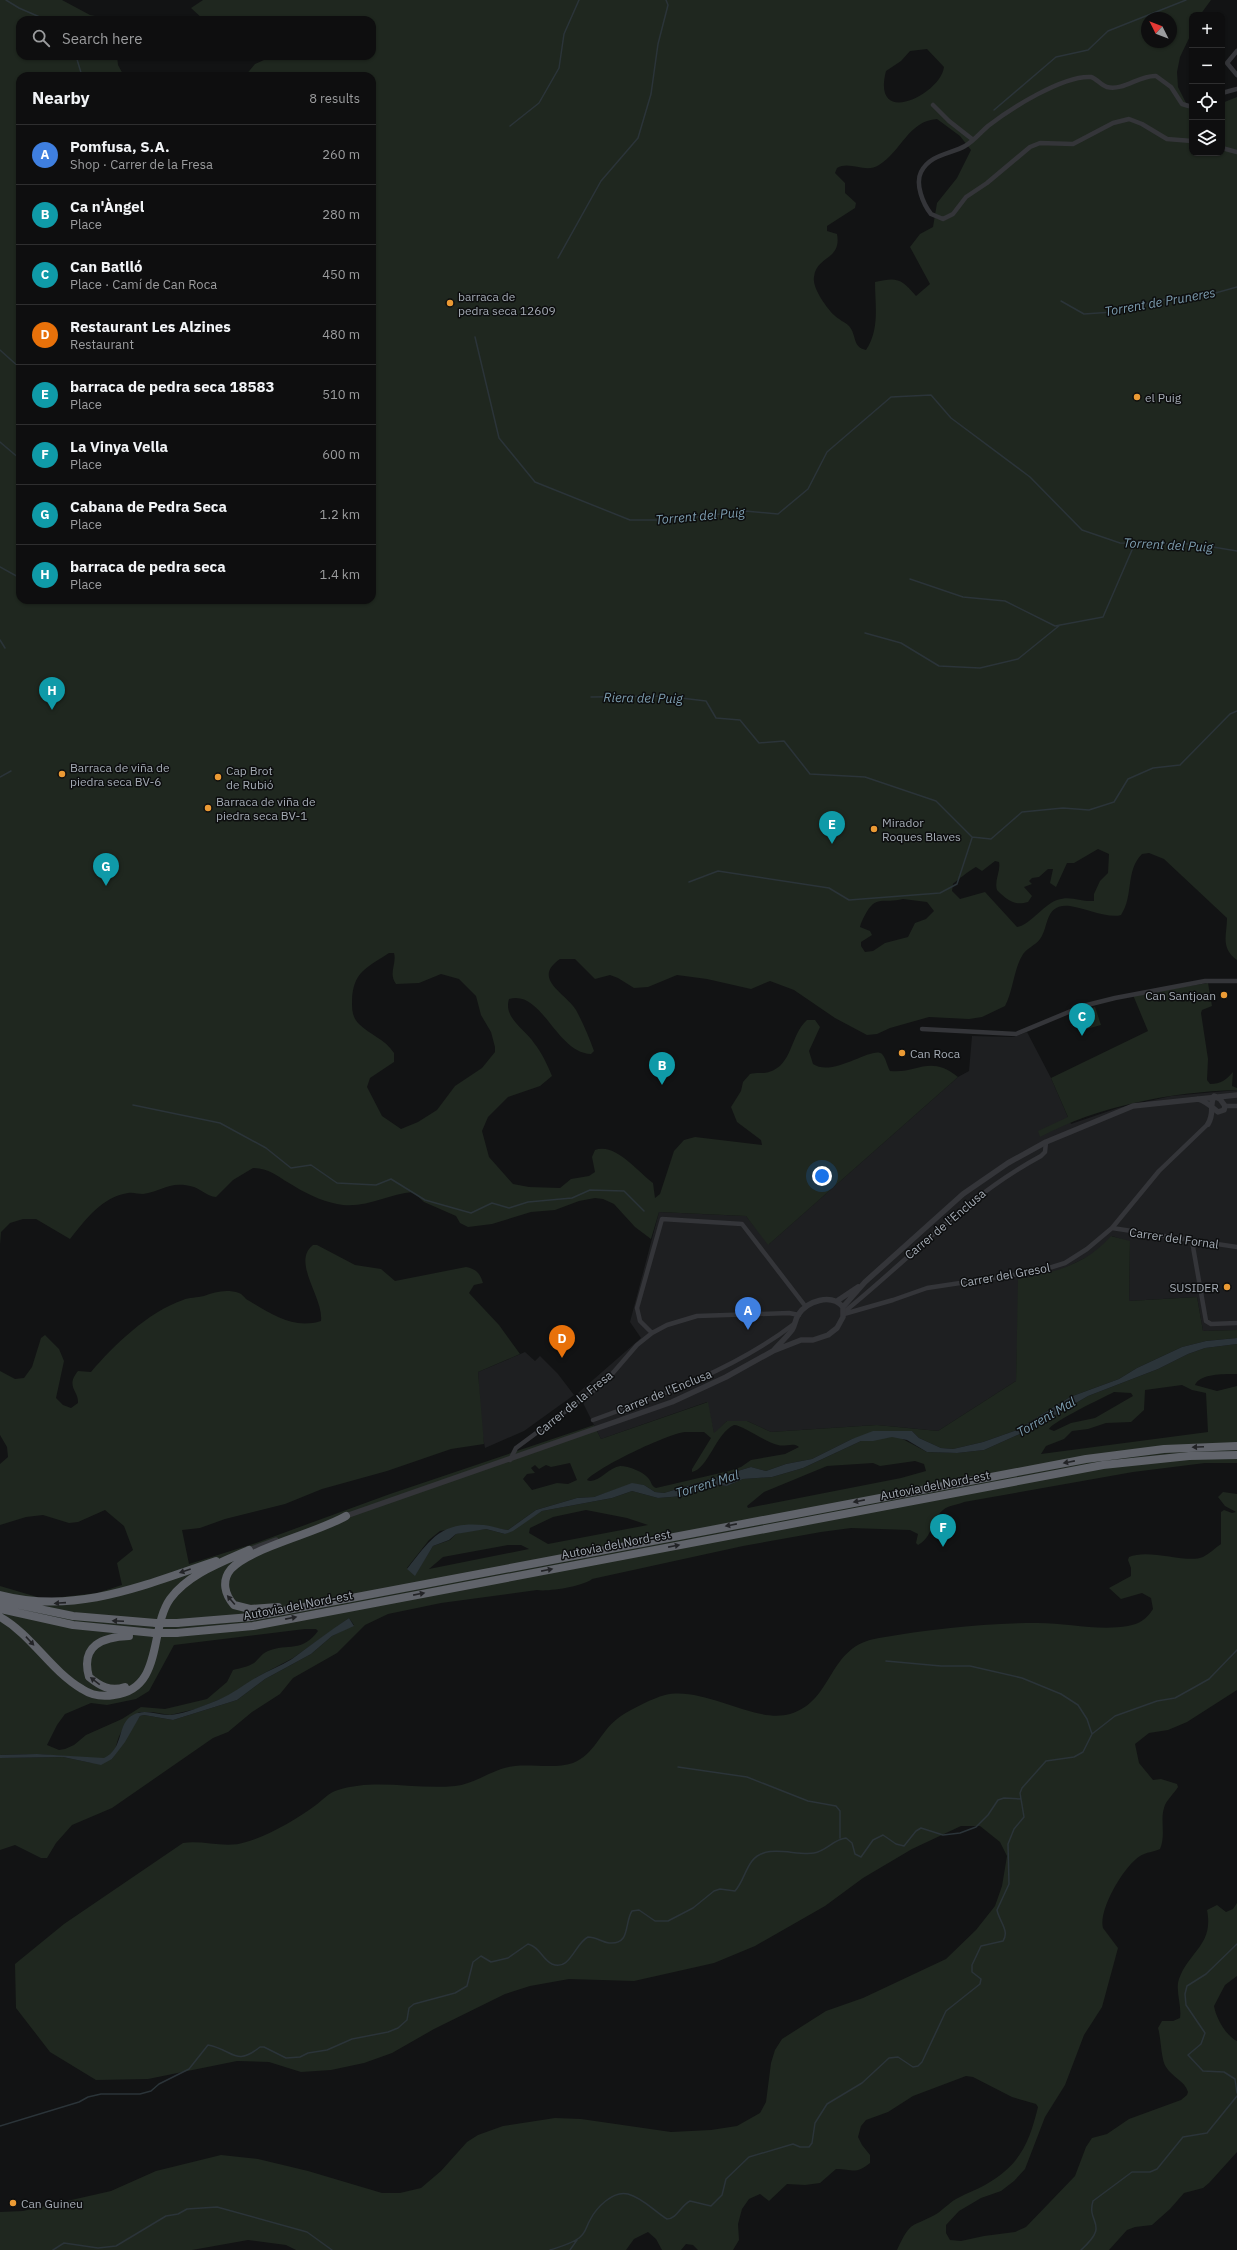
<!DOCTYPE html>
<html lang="en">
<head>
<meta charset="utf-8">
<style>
  body { margin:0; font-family:"IBM Plex Sans",sans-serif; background:#1c1c1d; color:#f1f3f6 }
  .controls { position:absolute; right:12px; top:12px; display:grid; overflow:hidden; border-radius:8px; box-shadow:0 1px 3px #0004 }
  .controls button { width:36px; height:36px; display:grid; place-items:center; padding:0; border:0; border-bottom:1px solid #2e2e2f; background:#0e0e0f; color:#f1f3f6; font:20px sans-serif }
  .compass { position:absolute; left:1141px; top:12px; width:36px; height:36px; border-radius:50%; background:#0e0e0f; box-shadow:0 1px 3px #0004; rotate:312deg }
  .you { position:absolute; left:822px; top:1176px; width:14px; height:14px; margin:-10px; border:3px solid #fff; border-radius:50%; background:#1a73e8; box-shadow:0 0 0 6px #1a73e833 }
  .badge { display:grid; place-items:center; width:26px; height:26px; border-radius:50%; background:#b45309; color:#fff; font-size:13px; font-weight:700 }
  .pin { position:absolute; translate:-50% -33px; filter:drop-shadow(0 1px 2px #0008) }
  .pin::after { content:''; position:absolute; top:21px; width:14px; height:12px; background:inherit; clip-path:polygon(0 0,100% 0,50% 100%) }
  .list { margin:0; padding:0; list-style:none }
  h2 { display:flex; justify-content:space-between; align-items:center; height:52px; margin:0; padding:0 16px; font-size:17px }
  h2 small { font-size:13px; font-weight:400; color:#9b9c9e }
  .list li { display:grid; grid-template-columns:26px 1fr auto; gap:12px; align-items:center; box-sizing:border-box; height:60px; padding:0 16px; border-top:1px solid #2e2e2f }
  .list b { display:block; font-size:15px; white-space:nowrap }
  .list p { margin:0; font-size:13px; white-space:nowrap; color:#9b9c9e }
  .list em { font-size:13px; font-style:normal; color:#9b9c9e }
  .icon { flex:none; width:22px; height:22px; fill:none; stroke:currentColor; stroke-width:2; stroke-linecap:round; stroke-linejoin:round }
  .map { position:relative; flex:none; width:1237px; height:2250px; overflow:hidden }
  .search { position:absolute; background:#0e0e0f; box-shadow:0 1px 3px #0004; left:16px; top:16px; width:360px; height:44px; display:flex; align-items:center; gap:10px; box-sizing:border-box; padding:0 14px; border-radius:12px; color:#9b9c9e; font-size:15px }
  .panel { position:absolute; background:#0e0e0f; box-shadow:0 1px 3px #0004; left:16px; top:72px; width:360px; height:532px; border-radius:12px }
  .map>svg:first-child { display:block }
  .built { fill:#1e1f21 }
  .green { fill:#1f271f; fill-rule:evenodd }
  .water { fill:#2b3439 }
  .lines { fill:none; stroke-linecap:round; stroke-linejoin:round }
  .stream { stroke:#2b3439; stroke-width:1.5 }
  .minor { stroke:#343539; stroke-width:4.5 }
  .tertiary { stroke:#343539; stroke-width:5.5 }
  .motorway { stroke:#60636a; stroke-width:8 }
  .motorway-bridge { stroke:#60636a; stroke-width:8 }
  .oneway { fill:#222326 }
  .poi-dot { fill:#eb9a34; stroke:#0d0e0f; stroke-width:1.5 }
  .labels { text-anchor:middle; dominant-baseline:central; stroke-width:3; stroke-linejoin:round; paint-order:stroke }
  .poi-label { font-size:12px; fill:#a4abb4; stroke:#0d0e0f; text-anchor:start }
  .street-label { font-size:12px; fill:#a4abb4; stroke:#0d0e0f }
  .water-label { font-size:13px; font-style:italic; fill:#7c9cae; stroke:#0d0e0f }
</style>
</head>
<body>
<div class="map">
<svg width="1237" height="2250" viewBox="0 0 1237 2250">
  <rect width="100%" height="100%" fill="#121314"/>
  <path class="built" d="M1027,1032L1051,1078L1071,1124L1118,1108L1171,1096L1237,1090V1330L1203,1331L1197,1297L1129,1301L1130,1242L1112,1236L1099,1251L1069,1266L1051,1274L1019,1280L1016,1381L938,1431L877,1425L771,1432L747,1421H727L714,1434L707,1402L601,1439L578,1393L641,1338L630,1322L659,1212L746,1216L769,1244L958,1077L969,1071L972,1036L1014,1037Z
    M525,1352L535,1361L540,1356L558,1374L574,1395L524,1431L485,1448L481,1426L478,1372Z"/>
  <path class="green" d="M0,0H62L90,15L110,19L20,20V56H117L118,65L124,76H20V600H372V76H245L255,64L273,56H372V20H204L191,8L203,0H1211L1200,15H1192V32L1180,57L1177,72L1178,87L1189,109L1192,110V153H1222V103L1237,97V960C1220,948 1227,935 1227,918L1164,859L1149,853L1142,854C1125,871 1134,896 1121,915C1109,919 1084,908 1070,906C1044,903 1049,928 1040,939C1035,946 1026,948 1022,956C1014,969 1013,991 1005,1006L982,1017L969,1019L929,1017L890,1028L877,1034L867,1035L835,1018L794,990L770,981L751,989L707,979L677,975L648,987L634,988L618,978L610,975L595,979L575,959H560C531,979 566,993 576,1010C583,1023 589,1037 594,1051L591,1054C556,1053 542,989 509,999C503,1018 525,1029 534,1043C542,1053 547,1064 552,1076L540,1086L508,1097L488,1117L482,1131L489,1157L513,1184L529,1187L560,1188L571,1179L589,1176L595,1172L592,1157L595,1150C615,1142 638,1172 653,1183L655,1198L660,1194L674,1151L684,1140L695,1137L762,1145L761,1140L737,1122L731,1107L741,1091L743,1082L750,1074C756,1072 763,1074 769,1072C793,1065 790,1035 807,1020H815L820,1027L809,1051L813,1064C833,1078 873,1045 882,1054C886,1058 887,1066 890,1071C918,1074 929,1054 958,1077L768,1245L746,1216L659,1212L651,1239L635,1227L614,1204L603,1199L595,1198L579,1201L555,1210L531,1212L492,1224L468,1227L460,1223L456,1216L424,1202L413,1192C387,1194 364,1210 337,1204C321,1201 303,1192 289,1183C277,1176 268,1168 253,1168L233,1180L216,1197C207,1196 202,1190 194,1187C169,1180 162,1192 143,1194C138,1194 133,1192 128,1193C102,1197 86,1219 70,1239L36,1219H23L10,1223L1,1232L0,1245ZM1147,18H1171V42H1147ZM927,49L944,67C941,94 871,129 886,71L901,61L910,51ZM937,119L960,136L971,150L957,178L937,203L933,227L920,234L910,247L930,284L916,296C901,279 898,277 875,282C875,305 880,329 866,350C852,347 857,335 849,326C845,322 839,320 834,315C827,308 812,288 814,277C816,256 842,260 837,234L827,231V226L855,208L856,203L845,193V183L835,173L837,168C850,160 865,174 879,165C901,152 908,121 937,119ZM1098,849L1109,854L1108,873L1100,881L1094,894V901C1080,902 1071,895 1057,900C1043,905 1029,926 1017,927L985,892L960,899L952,891L953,884C956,881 973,868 976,867L982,871L995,861L999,862C1001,871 994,880 997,890C1007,900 1014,906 1028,902L1032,896L1024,887L1032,884L1029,881L1032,878L1039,877L1048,869H1053L1050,883L1056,887L1067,863H1074ZM903,899L927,902L934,911L926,919L915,923L908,937L885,943L873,951L865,952L861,946V942L872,935L870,931L860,927C861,922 863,919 865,915C876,894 883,904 903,899ZM389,953H394C397,964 388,973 396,984L419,983L441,974L459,979L476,996L481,1015L491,1032L495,1047V1052L482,1068L455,1086L437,1110L418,1122L401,1129L382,1116L367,1087L370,1078L394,1062V1053C385,1039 370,1035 359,1024C352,1017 352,1010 352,1001C353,972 366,968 389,953Z
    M1208,983L1212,1006L1202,1010L1201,1013L1208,1059L1207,1080L1210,1084C1221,1084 1226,1080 1233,1072L1232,1086L1237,1088V1090C1171,1092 1098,1106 1040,1137L1038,1131L1068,1117L1051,1078L1148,1031L1133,995Z
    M1095,1007L1101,1025L1079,1031L1072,1014Z
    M1111,1236L1130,1241L1129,1301L1197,1297L1203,1331L1237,1330V1338L1206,1341L1182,1347L1137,1368L1119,1379L1070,1397L1017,1430L983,1442L953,1449L941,1448L919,1438L912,1431H895L852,1439L812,1459L786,1464L766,1471L751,1467L664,1493L655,1492L644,1485L632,1484L594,1497L577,1498L536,1510L508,1530L474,1525L440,1531L429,1540L407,1568L415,1575L433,1546L450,1540L456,1534L468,1531L486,1529L505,1534L542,1511L612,1498L632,1491L658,1498L684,1496L719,1485L727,1486L743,1479L772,1477L803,1468L861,1441L897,1436L927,1452L957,1453L984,1450L1033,1428L1088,1396L1158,1369L1188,1354L1205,1348L1237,1344V1374C1226,1374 1200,1373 1195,1385L1217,1391L1237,1386V1463H1205L1133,1472L964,1502C958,1505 949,1505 943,1510C931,1520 933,1537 918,1545L916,1543L918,1534L910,1530L851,1528L821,1532L743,1546L592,1579C584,1586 548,1592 537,1590L441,1603L388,1614L365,1625L337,1653L293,1678L280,1694L252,1712L228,1732L213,1738L112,1808L72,1825L56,1843L47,1858H41L15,1845L0,1850V1758L63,1757L92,1763L112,1759L140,1716L144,1715L173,1720L237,1700L265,1679L311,1654L332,1636L354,1625L349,1618L293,1658L257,1677L233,1694L196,1709L170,1715L152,1712H139C134,1718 127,1724 122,1731C114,1743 120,1751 104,1759L37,1754L0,1755V1586L44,1599L97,1593L122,1585L117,1563L133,1550L124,1526L105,1510L78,1522L69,1523L43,1515L26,1517L0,1525V1464L8,1457L7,1447L0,1435V1371L15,1379L24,1378L32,1367L41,1338L45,1335L59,1349L64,1361L56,1398L63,1405L71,1408L78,1403C79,1391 65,1387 78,1371L91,1372C114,1345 148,1312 183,1300C189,1297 197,1298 204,1296C215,1292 226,1289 239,1293C242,1294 244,1297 246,1299C270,1313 292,1330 321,1321C324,1298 291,1262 313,1245H317L355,1265L381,1269L395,1281L466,1267C476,1269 480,1273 483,1283L474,1285L469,1293L499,1325L520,1354L478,1372L484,1444L451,1449L387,1471L322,1489L285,1504L225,1519L200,1528L182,1530L189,1564L253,1544L390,1494L594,1425L601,1439L708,1402L714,1433L727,1421H747L771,1432L877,1425L938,1431L1016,1381L1018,1279C1054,1273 1087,1264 1111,1236ZM1182,1385L1192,1390L1206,1393L1208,1432L1041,1454L1046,1446L1064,1439L1072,1431L1088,1429L1106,1423L1131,1422L1144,1410L1145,1390ZM1114,1392L1131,1393L1133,1396L1095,1418L1071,1423L1054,1431L1049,1429C1052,1422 1104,1397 1114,1392ZM734,1425C743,1425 766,1443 778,1445C785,1447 794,1442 799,1447L785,1454L751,1460L741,1467L729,1471L656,1488C651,1486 652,1483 649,1479C644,1472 629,1466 620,1466C609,1467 597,1485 587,1480C598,1467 667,1434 685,1432C691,1432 698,1432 704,1432L711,1438L692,1469V1472C708,1469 716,1433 734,1425ZM915,1461L924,1464L926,1471L901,1478L748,1508L747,1506L764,1492L827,1466L873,1463L880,1466ZM570,1463L577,1480L568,1484L557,1483L532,1490L523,1479L527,1474L535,1473L531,1468L535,1465L539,1469L546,1465L551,1467ZM586,1510L627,1518L648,1525L548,1544L529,1533L530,1528L553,1517ZM508,1545H521L529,1549L429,1569L443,1557ZM305,1629H316L318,1631C302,1653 288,1643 268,1651C261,1654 259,1659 254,1663C248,1667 240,1668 233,1670L227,1682L207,1699L165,1709L141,1707L122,1719L86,1735L74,1745L65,1749L59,1750L47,1745L57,1725L65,1714L91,1703L107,1705L136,1699L149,1691L174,1645Z
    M1223,1492L1237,1494V1690L1187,1722L1168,1730L1149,1733L1135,1744L1139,1763L1153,1780L1161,1779L1177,1784L1178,1787C1174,1794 1166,1800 1164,1808C1160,1821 1166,1835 1160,1849C1154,1852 1146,1852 1140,1856C1124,1866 1098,1910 1103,1928L1118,1948L1102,2007L1084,2035L1065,2085L1045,2117L1025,2169L1014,2181L1001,2191L981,2198L959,2211L946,2225V2233L950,2240L961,2241L984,2236L1015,2232L1026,2227L1075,2176L1086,2147L1092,2138L1107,2134L1129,2119L1181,2100L1187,2095L1188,2092C1185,2081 1172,2077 1166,2067C1161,2060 1161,2037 1158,2028L1162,2021H1173L1180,2018C1182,2006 1175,1990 1179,1979C1189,1951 1214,1945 1207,1910L1217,1905L1226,1912L1233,1909L1237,1903V1976L1225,1985L1214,2006C1216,2018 1226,2036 1237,2041V2152L1209,2183L1203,2188L1184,2193L1170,2209L1152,2225L1135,2227L1127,2230L1109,2250H897C912,2218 911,2229 938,2213C945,2208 950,2202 958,2198C967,2193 976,2190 985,2185C1019,2166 1029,2144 1038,2107L1036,2104L1012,2097L973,2077L966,2076L913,2096L888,2112L866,2120L861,2126L858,2137L862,2145L870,2155V2163C855,2175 853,2169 836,2169L820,2183L805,2185L787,2184L769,2201L760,2194L749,2199L742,2209L738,2224L739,2240L733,2250H698L693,2245L686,2244L681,2250H662L656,2239L648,2232L634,2239L626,2250H296L286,2245L248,2240L192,2250H0V2212L23,2211L111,2191L156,2171L221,2155L258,2159L308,2171L382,2193H400L421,2188L441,2171L467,2142L478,2135L503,2126L555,2118L581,2119L671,2132L711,2130L737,2126L760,2113L766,2102L771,2063L775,2050L782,2039L826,2011L863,1998L946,1959L976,1930L995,1906L1002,1886L1007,1856L1000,1842L980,1826H961L912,1849L863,1878L825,1906L755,1946L714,1963L634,1981L569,1979L530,1986L505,1994L434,2029L392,2053L364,2063L331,2070L301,2072L269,2062L237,2061L148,2079L96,2080L50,2052L16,2008L15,1964L64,1924L183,1843C204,1840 226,1849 246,1842C270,1835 297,1819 316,1805C324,1799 328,1793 338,1790C376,1778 416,1790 455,1786C476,1784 493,1768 515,1766C533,1764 555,1769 573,1763C594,1755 601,1731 617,1719C627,1711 653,1698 665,1695C705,1686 754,1724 790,1714C835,1701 826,1646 879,1638C931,1629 985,1623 1038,1623C1067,1623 1098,1631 1128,1626C1139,1624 1147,1619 1153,1609L1151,1598L1142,1593L1121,1599L1109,1588L1131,1576V1568L1128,1560L1129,1557C1149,1548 1187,1564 1203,1557C1209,1554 1215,1548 1221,1544V1512L1224,1510L1232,1513L1236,1512L1225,1506L1218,1497Z"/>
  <path class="water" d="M1237,1338V1344L1205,1348L1188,1354L1158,1369L1088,1396L1033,1428L984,1450L957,1453L927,1452L907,1440L892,1437L873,1441H861L803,1468L772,1477L743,1479L727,1486L719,1485L683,1496L658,1498L632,1491L612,1498L542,1511L513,1531L505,1534L486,1529L456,1534L449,1540L433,1546L415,1576L407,1569C431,1539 440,1521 484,1525C492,1526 500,1529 508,1530L536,1510L577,1498L594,1497L632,1483L644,1485L655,1492L664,1493L751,1467L766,1471L786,1464L812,1459L852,1439L873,1431H912L919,1438L941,1448L953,1449L983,1442L1017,1430L1070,1397L1119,1379L1137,1368L1182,1347L1206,1341Z
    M349,1618L354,1626L332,1636L311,1654L265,1679L237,1700L173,1720L144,1715L140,1716L125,1742L112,1759L101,1765L63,1757L0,1758V1755L37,1754L104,1758C125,1748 116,1724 133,1715C146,1708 158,1716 171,1715C187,1713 203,1706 218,1700C233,1694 243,1685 257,1677C269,1670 281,1666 292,1659C311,1645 329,1631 349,1618Z"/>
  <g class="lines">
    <path class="stream" d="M6,0L19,8L42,18L61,20
      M76,56L82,76
      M994,110L1056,57L1088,50L1108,31L1186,0
      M510,126L539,103L559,68L564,34L579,0
      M558,258L601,181L638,138L651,94L658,44L668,5L666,0
      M1061,301L1084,314L1113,312L1174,297L1194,299L1237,287
      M475,337L499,438L535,482L630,520H671L745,511L778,514L808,489L827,452L891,397L931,395L951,418L1030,477L1082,530L1120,543L1195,544L1237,551
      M0,350L20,368
      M0,442L20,459
      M0,567L20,578
      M910,579L963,597L1005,601L1055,626L1103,617L1135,543
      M865,633L901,643L939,666L980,668L1018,659L1060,625
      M0,640L5,648
      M591,697L664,696L706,701L716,718L740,720L759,743L784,741L810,774L865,777L936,801L972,837L991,839L1022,812L1063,808L1089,810L1114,802L1128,779L1153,768L1180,765L1230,714L1237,711
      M0,777L11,771
      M689,882L718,871L829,888L849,900L940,893L957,884L972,838
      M133,1105L220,1123L266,1148L291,1168L311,1165L337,1183L376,1185L391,1179L425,1200L471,1213L492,1203L509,1208L528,1202L572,1198L590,1190L624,1191L644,1211
      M886,1661L941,1666H970L1022,1678L1061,1694L1078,1705L1087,1719L1092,1734
      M678,1767L747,1777L808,1801L836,1806L840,1811V1838
      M1237,1944L1206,1974L1187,1986L1185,1994L1186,2005L1205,2033L1201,2044L1188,2055L1203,2071L1224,2072L1235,2079L1237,2093
      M0,2126L79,2102L88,2097L101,2094H140L151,2091L159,2084L189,2069L208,2045C234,2050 235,2067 260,2047H264L286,2058L300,2057L308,2053L327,2050L352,2039L388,2032L398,2028L407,2020L409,2008L414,2004L455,1993L467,1986L473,1962L481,1956L491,1962L508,1958L528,1944C540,1947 542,1959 552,1964C570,1972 575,1943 588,1937C596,1937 602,1942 609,1943C631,1945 624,1923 632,1911L639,1910L655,1921H668L693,1908L714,1891L720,1889L735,1891C743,1882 745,1870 752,1861C766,1843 795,1856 814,1853C826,1851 834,1839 846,1838L852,1843L855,1854L861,1857L873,1840L883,1835L896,1844L904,1846L916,1831L921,1828L943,1835L960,1833L976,1827L988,1815L998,1800L1004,1798L1021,1799
      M53,2250L64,2243L98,2248L116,2246L166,2216L178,2214L187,2209L217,2207L307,2232L332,2250
      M550,2250C559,2247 571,2244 579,2238C586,2233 586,2227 590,2220C596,2208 613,2190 628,2194C643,2198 654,2211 667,2219C677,2219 681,2205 690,2201L711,2206L722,2195L726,2179L749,2157L793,2144L800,2147H809L812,2143L815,2123L827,2104L862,2083L889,2058L898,2057L913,2067L918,2066L922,2062L946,2011L980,1984L981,1979L972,1972V1965L981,1946L1003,1941C1010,1931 999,1921 997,1910L1009,1884L1008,1844L1014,1829L1024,1817L1020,1793L1022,1788L1046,1761L1074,1757L1083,1752L1092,1734L1115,1716L1157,1701L1175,1698L1193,1688L1209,1679L1237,1650
      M570,2250L577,2240
      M1081,2250C1111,2223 1086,2224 1093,2201L1132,2172H1150L1157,2169L1183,2137L1207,2133L1237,2096"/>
    <path class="minor" d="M1237,51L1227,63L1237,75
      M1222,93L1237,89
      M933,105L949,121L972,139
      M1192,107L1182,104L1171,87L1156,76C1139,75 1124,91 1107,87C1101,85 1097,79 1091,77C1063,75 1010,109 988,126C981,132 973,142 965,146C951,154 930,154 921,172C915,184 923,204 931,214L943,219L953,214L966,197L987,183L1030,147L1040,143L1073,144L1113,123L1129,119L1142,124L1167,139L1192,141
      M1222,148L1237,152
      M922,1029L1016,1034L1083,1006L1115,998L1205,981H1237
      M1225,1106H1237
      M1112,1228L1237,1247
      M1192,1241L1206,1321L1211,1324L1237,1323
      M844,1312C911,1258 965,1197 1041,1156L1045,1152L1046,1142
      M844,1314L893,1300L927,1288L1020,1274L1049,1268L1065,1263L1087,1249L1112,1228L1159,1171L1208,1124
      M652,1333L640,1321L637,1308L662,1219L742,1224L806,1307
      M593,1420C663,1395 735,1369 794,1324
      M510,1460L516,1448L597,1388L612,1374L637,1345L652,1333L667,1325L697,1316L789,1313L799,1315"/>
    <path class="tertiary" d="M1198,1099C1207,1102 1211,1106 1218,1112L1224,1110L1225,1106L1220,1099L1214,1096C1209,1106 1215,1112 1208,1124
      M837,1301L858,1287
      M843,1307L865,1282L963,1194L1008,1163L1046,1142L1133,1106L1237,1095
      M343,1517L672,1402L726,1377L773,1351L801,1340H813L828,1335L837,1328L843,1317V1307C831,1293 807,1301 798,1315C795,1320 795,1326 792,1330C787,1337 779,1344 773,1351
      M249,1550L276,1540"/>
    <path class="motorway" d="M0,1595C77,1615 144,1585 216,1561
      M0,1601L73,1616L156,1623
      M278,1607L250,1609L234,1605C225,1595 221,1581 231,1569C252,1547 317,1533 346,1516
      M0,1609L73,1625L154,1633
      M0,1617C32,1635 50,1670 82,1689C91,1695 103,1697 114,1695C164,1689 149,1629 170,1599C188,1574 222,1562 249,1550
      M177,1623L251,1617L1086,1459L1164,1449L1237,1446
      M176,1633L253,1626L1103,1465L1189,1456L1237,1455
      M125,1687C110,1692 100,1686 89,1677C80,1645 103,1637 129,1636"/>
    <path class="motorway-bridge" d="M156,1623H177
      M154,1633H176"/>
  </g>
  <defs><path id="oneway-solid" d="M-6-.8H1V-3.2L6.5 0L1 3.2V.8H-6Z"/></defs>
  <g class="oneway">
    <use href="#oneway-solid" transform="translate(1198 1447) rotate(178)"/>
    <use href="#oneway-solid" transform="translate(1069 1462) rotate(169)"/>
    <use href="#oneway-solid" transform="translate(859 1501) rotate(169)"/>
    <use href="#oneway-solid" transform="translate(731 1525) rotate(169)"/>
    <use href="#oneway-solid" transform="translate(674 1546) rotate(-11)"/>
    <use href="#oneway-solid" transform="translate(547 1570) rotate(-11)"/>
    <use href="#oneway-solid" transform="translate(185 1571) rotate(161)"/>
    <use href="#oneway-solid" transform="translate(419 1594) rotate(-11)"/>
    <use href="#oneway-solid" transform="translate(231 1600) rotate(-130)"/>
    <use href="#oneway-solid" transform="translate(60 1603) rotate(176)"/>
    <use href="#oneway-solid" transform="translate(291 1618) rotate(-11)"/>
    <use href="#oneway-solid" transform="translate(118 1621) rotate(-177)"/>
    <use href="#oneway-solid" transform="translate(30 1641) rotate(47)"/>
    <use href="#oneway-solid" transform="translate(95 1681) rotate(-143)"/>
  </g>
  <g class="poi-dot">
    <circle cx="450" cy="303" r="4"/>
    <circle cx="1137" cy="397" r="4"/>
    <circle cx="62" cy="774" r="4"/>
    <circle cx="218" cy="777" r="4"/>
    <circle cx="208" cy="808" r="4"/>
    <circle cx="874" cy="829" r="4"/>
    <circle cx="1224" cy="995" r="4"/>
    <circle cx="902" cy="1053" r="4"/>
    <circle cx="1227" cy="1287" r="4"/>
    <circle cx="13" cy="2203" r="4"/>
  </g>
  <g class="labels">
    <g class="poi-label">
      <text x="458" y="296">barraca de<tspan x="458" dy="14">pedra seca 12609</tspan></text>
      <text x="1145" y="397">el Puig</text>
      <text x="70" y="767">Barraca de viña de<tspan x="70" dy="14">piedra seca BV-6</tspan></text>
      <text x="226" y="770">Cap Brot<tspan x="226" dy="14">de Rubió</tspan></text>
      <text x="216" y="801">Barraca de viña de<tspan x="216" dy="14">piedra seca BV-1</tspan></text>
      <text x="882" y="822">Mirador<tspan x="882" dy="14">Roques Blaves</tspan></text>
      <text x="1216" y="995" text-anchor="end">Can Santjoan</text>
      <text x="910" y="1053">Can Roca</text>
      <text x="1219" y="1287" text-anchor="end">SUSIDER</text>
      <text x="21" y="2203">Can Guineu</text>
    </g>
    <g class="street-label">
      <text transform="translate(945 1224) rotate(-40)">Carrer de l'Enclusa</text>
      <text transform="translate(1174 1238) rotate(8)">Carrer del Fornal</text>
      <text transform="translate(1005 1275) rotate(-10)">Carrer del Gresol</text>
      <text transform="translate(664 1392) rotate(-22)">Carrer de l'Enclusa</text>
      <text transform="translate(574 1403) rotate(-39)">Carrer de la Fresa</text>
      <text transform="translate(935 1485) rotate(-11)">Autovia del Nord-est</text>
      <text transform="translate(616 1544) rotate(-11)">Autovia del Nord-est</text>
      <text transform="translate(298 1605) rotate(-11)">Autovia del Nord-est</text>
    </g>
    <g class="water-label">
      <text transform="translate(1160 302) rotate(-10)">Torrent de Pruneres</text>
      <text transform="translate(700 516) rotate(-5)">Torrent del Puig</text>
      <text transform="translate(1168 545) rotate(3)">Torrent del Puig</text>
      <text transform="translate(643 698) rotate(1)">Riera del Puig</text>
      <text transform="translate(1046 1417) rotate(-30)">Torrent Mal</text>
      <text transform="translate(707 1484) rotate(-17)">Torrent Mal</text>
    </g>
  </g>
</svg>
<div class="controls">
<button>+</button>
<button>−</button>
<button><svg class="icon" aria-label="locate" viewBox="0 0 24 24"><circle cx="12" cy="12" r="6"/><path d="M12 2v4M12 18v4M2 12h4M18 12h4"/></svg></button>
<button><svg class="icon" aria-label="layers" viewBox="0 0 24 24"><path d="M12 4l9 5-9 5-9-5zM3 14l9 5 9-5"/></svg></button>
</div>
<svg class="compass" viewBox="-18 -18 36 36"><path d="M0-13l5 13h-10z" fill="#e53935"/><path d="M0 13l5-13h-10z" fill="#9b9c9e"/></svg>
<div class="you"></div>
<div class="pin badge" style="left:748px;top:1330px;background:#3f7fe0">A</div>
<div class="pin badge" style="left:662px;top:1085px;background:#0f9aa8">B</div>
<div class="pin badge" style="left:1082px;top:1036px;background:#0f9aa8">C</div>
<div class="pin badge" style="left:562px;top:1358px;background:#e8710a">D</div>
<div class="pin badge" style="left:832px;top:844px;background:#0f9aa8">E</div>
<div class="pin badge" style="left:943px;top:1547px;background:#0f9aa8">F</div>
<div class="pin badge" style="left:106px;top:886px;background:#0f9aa8">G</div>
<div class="pin badge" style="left:52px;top:710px;background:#0f9aa8">H</div>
<div class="search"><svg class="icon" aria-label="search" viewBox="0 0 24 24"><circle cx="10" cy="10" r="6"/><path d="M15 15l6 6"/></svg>Search here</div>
<section class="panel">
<h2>Nearby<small>8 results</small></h2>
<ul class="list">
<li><span class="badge" style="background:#3f7fe0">A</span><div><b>Pomfusa, S.A.</b><p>Shop · Carrer de la Fresa</p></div><em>260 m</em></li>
<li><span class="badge" style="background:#0f9aa8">B</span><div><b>Ca n'Àngel</b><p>Place</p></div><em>280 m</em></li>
<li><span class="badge" style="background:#0f9aa8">C</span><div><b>Can Batlló</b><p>Place · Camí de Can Roca</p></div><em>450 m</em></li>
<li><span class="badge" style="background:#e8710a">D</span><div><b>Restaurant Les Alzines</b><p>Restaurant</p></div><em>480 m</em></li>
<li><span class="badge" style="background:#0f9aa8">E</span><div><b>barraca de pedra seca 18583</b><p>Place</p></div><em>510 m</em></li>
<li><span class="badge" style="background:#0f9aa8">F</span><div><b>La Vinya Vella</b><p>Place</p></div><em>600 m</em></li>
<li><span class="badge" style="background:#0f9aa8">G</span><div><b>Cabana de Pedra Seca</b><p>Place</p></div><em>1.2 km</em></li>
<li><span class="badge" style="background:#0f9aa8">H</span><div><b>barraca de pedra seca</b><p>Place</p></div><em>1.4 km</em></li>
</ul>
</section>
</div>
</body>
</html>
